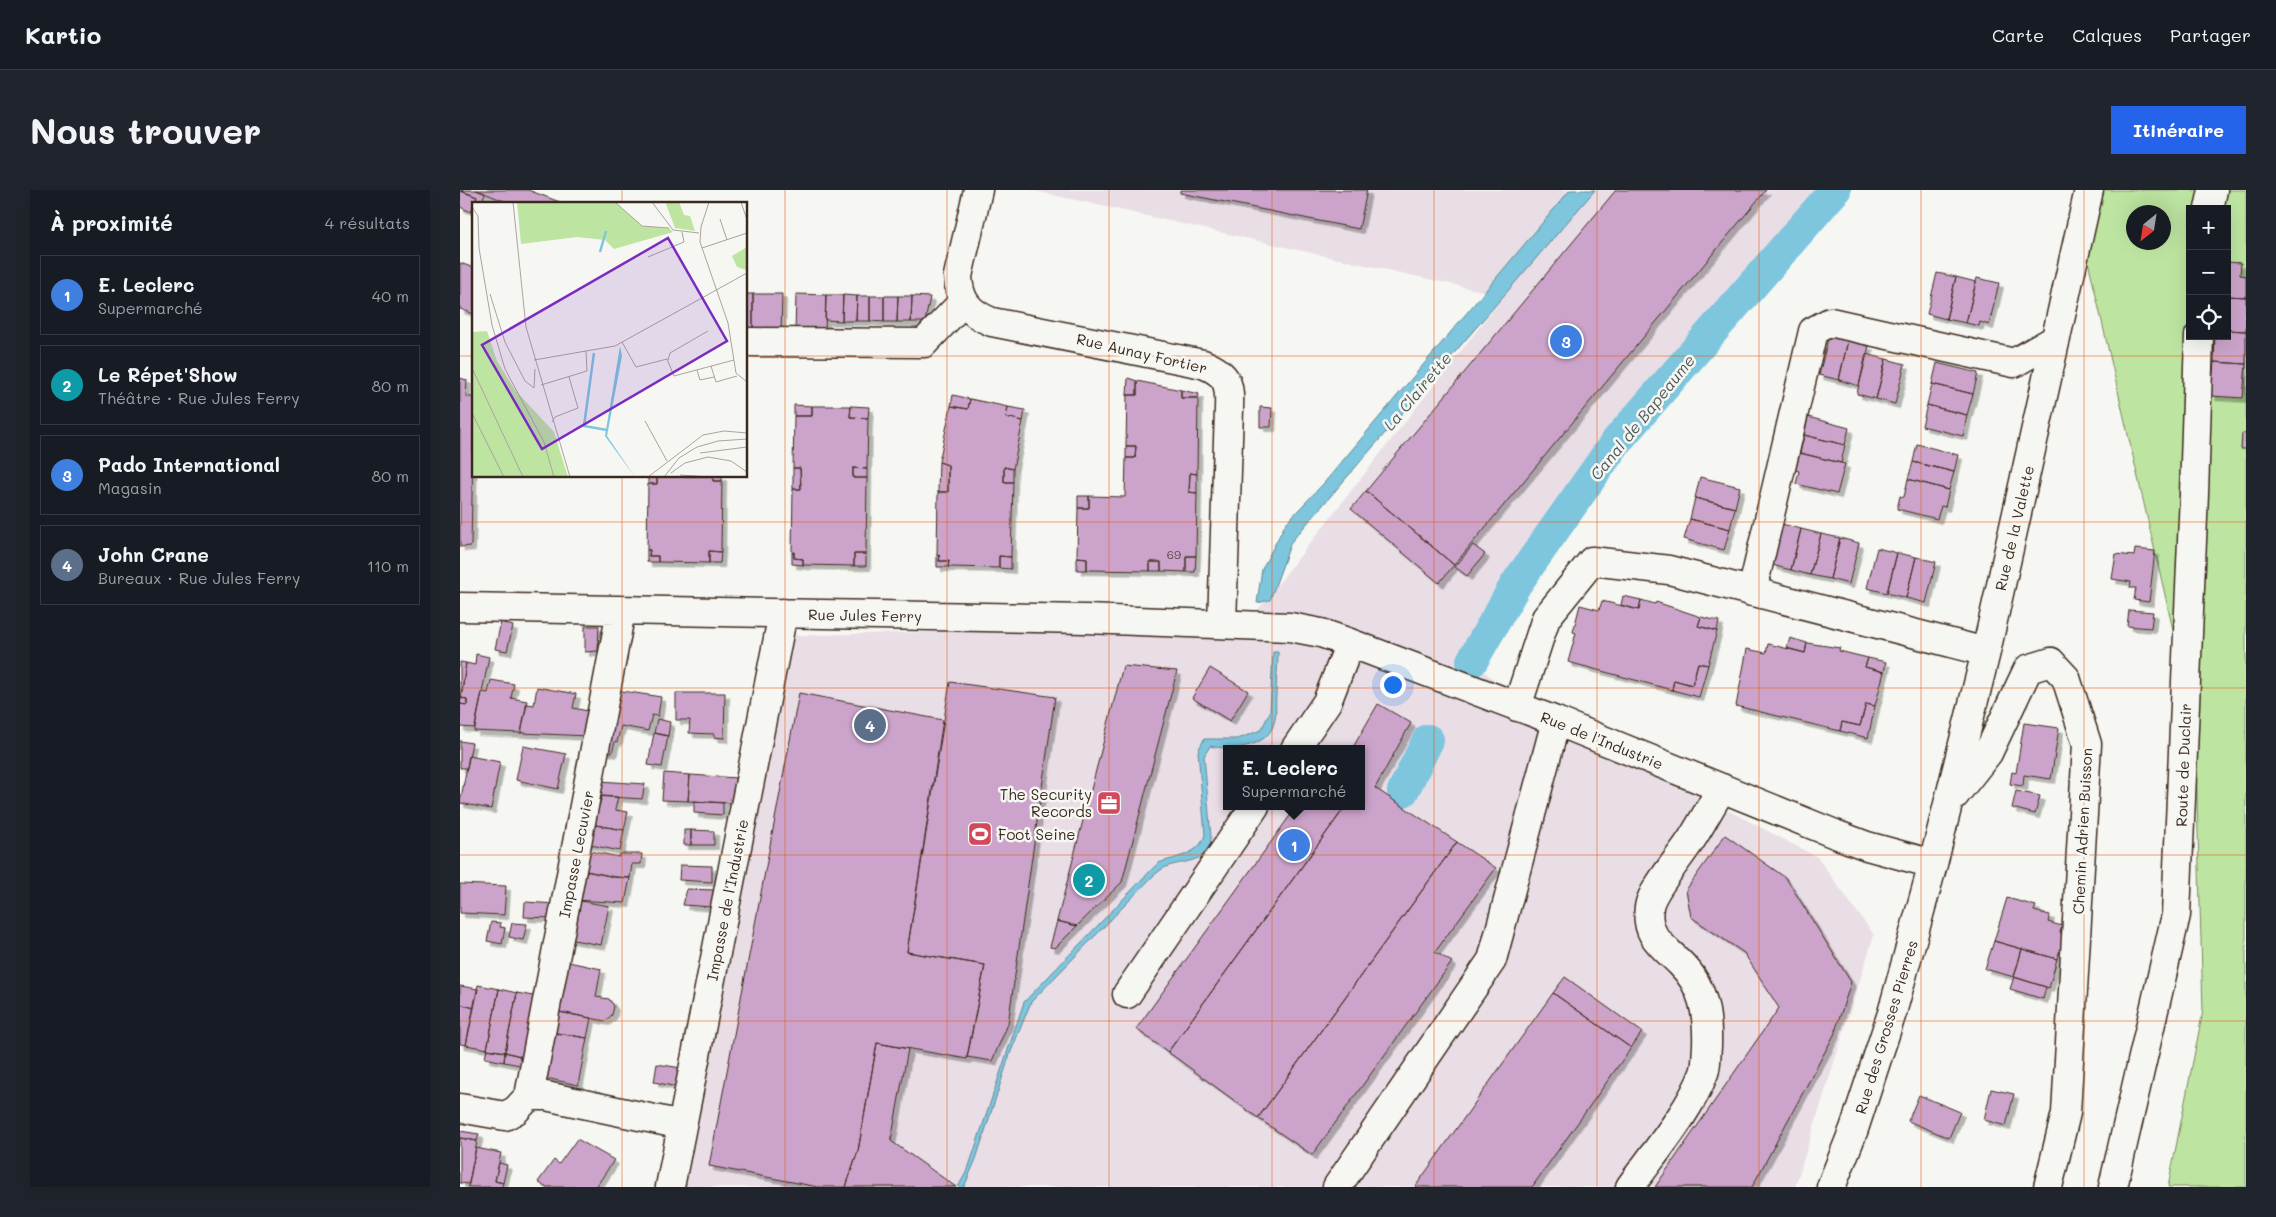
<!DOCTYPE html>
<html lang="fr">
<head>
<meta charset="utf-8">
<style>
  body { margin:0; font-family:Mali,sans-serif; background:#20242c; color:#f1f3f6 }
  .controls { position:absolute; right:15px; top:15px; display:grid; overflow:hidden; border-radius:0px; box-shadow:0 5px 20px #0002 }
  .controls button { width:45px; height:45px; display:grid; place-items:center; padding:0; border:0; border-bottom:1px solid #363941; background:#171b24; color:#f1f3f6; font:25px sans-serif }
  .compass { position:absolute; left:1666px; top:15px; width:45px; height:45px; border-radius:50%; background:#171b24; box-shadow:0 5px 20px #0002; rotate:210deg }
  .you { position:absolute; left:932px; top:494px; width:18px; height:18px; margin:-12px; border:4px solid #fff; border-radius:50%; background:#1a73e8; box-shadow:0 0 0 8px #1a73e833 }
  .badge { display:grid; place-items:center; width:32px; height:32px; border-radius:50%; background:#2563eb; color:#fff; font-size:16px; font-weight:700 }
  .pin { position:absolute; translate:-50% -50%; border:2px solid #fff; box-shadow:0 1px 5px #0006 }
  .popup { position:absolute; left:763px; top:555px; width:142px; height:65px; box-sizing:border-box; display:grid; place-content:center; border-radius:0px; background:#171b24; filter:drop-shadow(0 1px 4px #0005); font-size:16px; white-space:nowrap; color:#9ea1a6 }
  .popup b { font-size:19px; color:#f1f3f6 }
  .popup::after { content:''; position:absolute; left:50%; top:100%; margin-left:-10px; border:10px solid transparent; border-top-color:#171b24 }
  .list { margin:0; padding:0; list-style:none }
  h2 { display:flex; justify-content:space-between; align-items:center; height:65px; margin:0; padding:0 20px; font-size:21px }
  h2 small { font-size:16px; font-weight:400; color:#9ea1a6 }
  .list li { display:grid; grid-template-columns:32px 1fr auto; gap:15px; align-items:center; box-sizing:border-box; height:80px; margin:0 10px 10px; padding:0 10px; border:1px solid #363941; border-radius:0px }
  .list b { display:block; font-size:19px; white-space:nowrap }
  .list p { margin:0; font-size:16px; white-space:nowrap; color:#9ea1a6 }
  .list em { font-size:16px; font-style:normal; color:#9ea1a6 }
  .icon { flex:none; width:28px; height:28px; fill:none; stroke:currentColor; stroke-width:2; stroke-linecap:round; stroke-linejoin:round }
  .map { position:relative; flex:none; width:1786px; height:997px; overflow:hidden; border-radius:0px }
  header { display:flex; align-items:center; gap:30px; box-sizing:border-box; height:70px; padding:0 25px; background:#171b24; border-bottom:1px solid #363941 }
  header strong { font-size:24px }
  nav { display:flex; gap:28px; margin-inline-start:auto; font-size:18px }
  .intro { display:flex; align-items:center; justify-content:space-between; box-sizing:border-box; height:120px; padding:0 30px }
  h1 { margin:0; font-size:35px }
  .button { padding:12px 22px; border-radius:0px; background:#2563eb; color:#fff; font-size:18px; font-weight:700 }
  main { display:flex; gap:30px; padding:0 30px }
  aside { flex:1; background:#171b24; border-radius:0px; box-shadow:0 5px 20px #0002 }
  .map>svg:first-child { display:block }
  .built { fill:#e9dde6; fill-rule:evenodd }
  .green { fill:#bde5a1; stroke:#7c8860; fill-rule:evenodd }
  .water { fill:#7dc6de; stroke:#638891 }
  .lines { fill:none; stroke-linecap:round; stroke-linejoin:round }
  .canal { stroke:#7dc6de; stroke-width:32 }
  .building { fill:#cca4cb; stroke:#3b2a1e; filter:url(#shadow) }
  .minor-casing { stroke:#3b2a1e; stroke-width:31 }
  .minor { stroke:#f6f6f2; stroke-width:28 }
  .grid { fill:none; stroke:#e8590c; stroke-width:1; stroke-opacity:0.55 }
  .labels { text-anchor:middle; dominant-baseline:central; stroke-width:5; stroke-linejoin:round; paint-order:stroke }
  .number-label { font-size:12px; fill:#5f4849 }
  .street-label { font-size:15px; fill:#3b2a1e; stroke:#f6f6f2 }
  .poi-label { font-size:15px; fill:#3b2a1e; stroke:#f6f6f2; text-anchor:end }
  .water-label { font-size:16px; font-style:italic; fill:#4f5958; stroke:#f6f6f2 }
  .inset-river { fill:none; stroke:#7dc6de; stroke-width:2.5 }
  .inset-road { fill:none; stroke:#aba49d; stroke-width:1 }
  .view { fill:#7b2cbf; fill-opacity:0.15; stroke:#7b2cbf; stroke-width:2.5 }
  .inset-edge { fill:none; stroke:#3b2a1e; stroke-width:2.5 }
</style>
</head>
<body>
<header>
<strong>Kartio</strong>
<nav><a>Carte</a><a>Calques</a><a>Partager</a></nav>
</header>
<div class="intro"><h1>Nous trouver</h1><a class="button">Itinéraire</a></div>
<main>
<aside>
<h2>À proximité<small>4 résultats</small></h2>
<ul class="list">
<li><span class="badge" style="background:#3f7fe0">1</span><div><b>E. Leclerc</b><p>Supermarché</p></div><em>40 m</em></li>
<li><span class="badge" style="background:#0f9aa8">2</span><div><b>Le Répet'Show</b><p>Théâtre · Rue Jules Ferry</p></div><em>80 m</em></li>
<li><span class="badge" style="background:#3f7fe0">3</span><div><b>Pado International</b><p>Magasin</p></div><em>80 m</em></li>
<li><span class="badge" style="background:#5c6f8a">4</span><div><b>John Crane</b><p>Bureaux · Rue Jules Ferry</p></div><em>110 m</em></li>
</ul>
</aside>
<div class="map">
<svg width="1786" height="997" viewBox="0 0 1786 997">
  <defs>
    <filter id="shadow"><feDropShadow dx="4.5" dy="4.5" stdDeviation="0" flood-color="#0004"/></filter>
  </defs>
  <rect width="100%" height="100%" fill="#f6f6f2"/>
  <filter id="ink" filterUnits="userSpaceOnUse"><feTurbulence type="fractalNoise" baseFrequency=".02" numOctaves="2"/><feDisplacementMap in="SourceGraphic" scale="10" xChannelSelector="R" yChannelSelector="G"/><feConvolveMatrix kernelMatrix="1 2 1 2 8 2 1 2 1" color-interpolation-filters="sRGB"/></filter>
  <g filter="url(#ink)">
    <path class="built" d="M571,0H1375L1156,253L1056,394L1012,471L1059,511L1357,667L1414,745L1335,997H193L218,940L311,446L786,435L1044,106ZM766,559H902V616H766Z"/>
    <path class="green" d="M1644,0H1786V997H1708L1743,821L1735,535L1628,71ZM1730,19H1767V146H1730ZM1674,22H1704V52H1674Z"/>
    <path class="water" d="M1110,0H1135L831,352L810,410L797,413L802,379L826,333L864,293Z
      M813,462H818C818,477 816,490 816,505C815,514 817,524 814,533C808,558 771,561 750,556L744,566L751,647C750,674 723,670 706,677C701,679 697,683 693,686L571,812L550,864L516,969L504,997H498L508,979L564,812L698,673C716,667 739,665 745,645L738,561L744,549H778L801,540L810,522Z"/>
    <g class="lines">
      <path class="canal" d="M1012,471L1056,394L1156,252L1375,0
        M943,601L968,550"/>
    </g>
    <path class="building" d="M0,0H16L25,3L21,14H14L17,7Z
      M16,0H68L105,14H52Z
      M720,0H907L899,39L720,3Z
      M1156,0H1306L994,375L906,301Z
      M0,1L17,7L11,22L0,17Z
      M1767,72L1781,73L1780,85L1786,86V107L1767,106Z
      M0,73L14,78V124L0,119Z
      M1477,83L1496,87L1486,129L1467,124Z
      M1496,87L1516,92L1506,133L1486,129Z
      M1517,88L1539,93L1529,135L1520,132L1519,136L1506,133Z
      M286,104H293V144L286,143Z
      M293,104H322L321,144H293Z
      M336,104L366,105L365,145L335,144Z
      M366,105H383L382,131L365,130Z
      M383,105L397,106L396,131H382Z
      M397,106H410V131H396Z
      M410,106H424V132L410,131Z
      M424,106H438L437,132H424Z
      M438,106H452L451,132H437Z
      M452,106L470,107L465,132H451Z
      M1767,106L1786,107V141L1767,140Z
      M1767,140L1786,141V174L1754,172L1755,146H1767Z
      M1369,145L1388,150L1379,190L1359,185Z
      M1388,150L1409,156L1399,196L1379,190Z
      M1406,164L1426,169L1416,209L1397,204Z
      M1426,169L1445,174L1435,214L1416,209Z
      M1754,172L1786,174L1783,208L1751,206Z
      M1477,173L1518,183L1513,204L1472,194Z
      M0,188L7,190L6,207H14L11,356L0,357Z
      M668,188L677,191V205H667Z
      M677,191L721,200V208H738L737,284L730,283L729,302L737,303L736,366H726V382L701,381V372H690V381L627,380V368L617,367L618,318H629V306L665,307L666,268H675L676,256H666L667,205H677Z
      M1472,194L1513,204L1507,225L1467,215Z
      M721,200L739,204L738,208H721Z
      M493,205L510,209L508,219L491,216Z
      M510,209L548,217L546,227L563,231L553,279L544,277V292H553L551,367L539,366V378L488,377L489,371H479L480,366L477,365L478,302H488V275L479,272L491,216L508,219Z
      M334,215L352,216V226H334Z
      M1467,215L1507,225L1503,246L1462,236Z
      M352,216H391L390,227L408,228L407,279L393,278V288H407L406,364H394V376L343,375V369L334,368V362L332,363L333,299H341L340,278H333L334,226H352Z
      M391,216L409,217L408,228L390,227Z
      M548,217L565,220L563,231L546,227Z
      M800,217L812,218L811,237H800Z
      M1348,227L1389,238L1385,255L1344,245Z
      M1782,243L1786,244V259H1781Z
      M1344,245L1385,255L1381,273L1340,263Z
      M1457,254L1498,265L1494,282L1453,272Z
      M666,256H676L675,268H666Z
      M1340,263L1385,274L1377,304L1336,294L1339,281L1335,280Z
      M479,272L488,275V302H478Z
      M1453,272L1494,282L1489,300L1448,289Z
      M544,277L553,279V292H544Z
      M333,278H340L341,299H333Z
      M393,278L407,279V288H393Z
      M730,283L737,284V303L729,302Z
      M188,286H197V294H188Z
      M197,286H253V291H262L261,362L249,361V373L198,372V366H189L190,360H187L188,294H197Z
      M253,286H262V291H253Z
      M1240,287L1280,297L1275,318L1235,308Z
      M1448,289L1489,300L1485,317L1481,316L1477,329L1437,319L1440,306L1444,307Z
      M906,301L994,375L979,393L891,319Z
      M618,306H629V318H618Z
      M1235,308L1275,318L1270,339L1230,329Z
      M1230,329L1270,339L1264,360L1224,349Z
      M1322,334L1341,339L1331,380L1312,375Z
      M1341,339L1361,344L1350,385L1331,380Z
      M1361,344L1380,348L1370,389L1350,385Z
      M1380,348L1399,353L1389,394L1370,389Z
      M1013,355L1025,364L1007,386L995,377Z
      M1417,358L1437,363L1427,403L1407,398Z
      M1675,359L1695,361L1689,412L1674,410L1676,398H1670L1671,392L1652,389L1656,364L1674,366Z
      M187,360H190L189,366H198V372H187Z
      M249,361L261,362L260,373H249Z
      M334,362V368L343,369V375L332,374V363Z
      M1437,363L1456,367L1446,408L1427,403Z
      M394,364H406V376H394Z
      M477,365L480,366L479,371H489L488,377H477Z
      M539,366L551,367V379L539,378Z
      M726,366H736L735,382H726Z
      M617,367L627,368V380H617Z
      M1456,367L1476,372L1466,413L1446,408Z
      M690,372H701V381H690Z
      M1163,406L1181,410L1179,420L1161,415Z
      M1181,410L1195,414L1196,412L1241,427L1238,436L1257,441L1248,475L1238,473L1232,495L1214,490L1212,500L1108,472L1116,443L1113,442L1120,415L1139,420L1142,411L1179,420Z
      M1669,420L1693,422L1691,438L1667,436Z
      M1241,427L1259,431L1257,441L1238,436Z
      M41,432L53,436L47,461L35,459Z
      M125,436H139L138,461L125,462Z
      M1330,448L1347,453L1345,463L1327,458Z
      M1347,453L1380,458L1379,461L1408,468L1405,477L1424,482L1415,516L1406,514L1400,536L1382,532L1380,541L1276,516L1287,459L1306,463L1308,454L1345,463Z
      M16,464L29,467L15,538L0,537V514L7,515V509L1,508L6,473L15,475Z
      M1408,468L1426,472L1424,482L1405,477Z
      M0,472L6,473L1,508H0Z
      M1238,473L1248,475L1239,507L1212,500L1214,490L1232,495Z
      M663,476L717,481L662,692L617,736L597,731Z
      M750,478L788,501L770,531L732,508Z
      M31,490L54,494L51,508L67,511L61,543L14,541L22,502L28,503Z
      M490,492L595,507L548,834L532,871L507,867L525,775L447,762Z
      M77,497L116,504L113,518L133,522L128,546L61,543L67,514L74,515Z
      M156,500L201,507L198,526L192,525L188,541L161,536L157,552L155,551L152,563L144,561Z
      M216,503H265L264,548L254,547V544L229,543L230,530H216Z
      M339,503L483,530L447,762L525,775L507,869L417,853L398,961L386,997H358L249,976Z
      M1,508L7,509V515L0,514Z
      M918,514L951,533L915,598L997,652L798,928L708,862L885,617L883,616H902V559H892Z
      M1406,514L1415,516L1408,548L1380,541L1382,532L1400,536Z
      M197,529L210,532L208,546L194,543Z
      M1564,533L1599,538L1591,589L1564,585L1563,596L1550,594L1552,582L1556,583Z
      M194,543L208,546L202,577L188,575Z
      M0,551L12,553L7,578H0Z
      M63,556L106,564L98,599L56,590Z
      M9,566L40,572L31,619L0,613Z
      M204,583L230,585L228,611L202,610Z
      M230,585L277,588L272,613L228,611Z
      M139,591L185,594L182,609L135,606Z
      M1556,601L1580,606L1575,624L1552,618Z
      M142,606L158,607L155,620L168,622L164,640L130,634L134,615L139,617Z
      M234,611L263,613V625L234,623Z
      M837,616L885,617L708,862L676,839Z
      M130,634L164,640L160,661L126,654Z
      M224,640H231V655H224Z
      M231,640L254,641V655H231Z
      M1265,645L1326,688L1391,792L1374,845L1292,997H1195L1319,818L1284,763L1231,727L1226,700Z
      M997,652L1036,678L975,762L992,772L852,965L798,928Z
      M125,660L159,667L160,664H182L181,674H172L170,688L155,687L121,680Z
      M220,675L252,676V692L219,690Z
      M121,680L155,687L170,688L165,713L115,710Z
      M0,694L46,696L44,725L0,723Z
      M227,699L255,700L252,717L223,715Z
      M1547,708L1576,716L1574,721L1590,725L1588,732L1602,736L1600,743L1605,744L1597,769L1534,751Z
      M115,710L149,716L141,755L108,749Z
      M65,712L96,714L93,728L64,727Z
      M597,731L617,736L595,758L590,757Z
      M31,732L41,733L40,737L45,738L42,754L27,751Z
      M52,733L67,734L63,750L49,747Z
      M1534,751L1562,759L1554,787L1525,779Z
      M1562,759L1597,769L1589,798L1554,787Z
      M104,771L141,779L136,807L149,809L154,816L152,825L145,831L94,821Z
      M1105,787L1182,842L1171,858L1093,803Z
      M1554,787L1586,797L1583,809L1550,799Z
      M18,795L39,799L27,859L6,855Z
      M0,796L18,799L14,818L0,814Z
      M39,799L57,803L45,862L27,859Z
      M57,803L78,807L66,871L60,869V866L45,862Z
      M1093,803L1171,858L1072,997H955Z
      M0,814L14,818L6,855L0,854Z
      M94,821L131,828L127,848L90,842Z
      M90,842L127,848L118,895L81,887Z
      M417,853L448,859L431,951L496,997H386L398,961Z
      M27,859L45,862L44,872L25,868Z
      M45,862L60,866V869L66,871L65,876L44,872Z
      M197,874L221,878L217,897L194,892Z
      M1531,899L1554,904L1546,936L1524,930Z
      M1459,905L1500,922L1489,948L1448,931Z
      M0,941L19,944L17,951L0,948Z
      M0,948L17,951L9,994L0,993Z
      M117,949L154,970L136,997H85L78,992L94,970L99,974Z
      M16,958L41,963L35,991L43,993L42,997H8Z
      M39,973L47,975L43,993L35,991Z"/>
    <g class="lines">
      <defs>
        <path id="minor" d="M518,0L498,86C499,111 509,123 532,132L743,174C768,184 770,194 769,219L762,434
          M1749,19L1753,0
          M286,152L464,153L503,112
          M1292,402L1353,141L1370,132L1554,173L1596,149
          M0,417L626,429L830,437L861,443L890,453L1096,531L1375,644L1407,656L1473,674
          M1057,517L1086,428L1132,371L1209,380L1526,462
          M835,559L867,512L890,453
          M1494,606L1528,563L1568,479L1591,472L1606,488L1627,554L1606,923L1588,997
          M667,804L795,616
          M69,906L161,421
          M0,918L45,926L56,920L69,906H86L222,935
          M210,997L323,423
          M877,997L1032,770L1096,531
          M1170,997C1194,963 1230,921 1244,883C1247,875 1246,865 1247,856C1248,825 1244,796 1220,773C1202,755 1185,746 1189,717C1191,700 1223,664 1233,647C1243,631 1252,614 1262,598
          M1371,997L1394,939L1432,823L1473,674L1526,462L1629,0
          M1653,997L1716,725L1734,304L1739,146"/>
      </defs>
      <use href="#minor" class="minor-casing"/>
      <use href="#minor" class="minor"/>
    </g>
  </g>
  <path class="grid" d="M162,0V14M325,0V997M487,0V997M649,0V997M812,0V997M974,0V997M1137,0V997M1299,0V997M1461,0V997M1624,0V997M0,166H14M286,166H1786M162,286V997M0,332H1786M0,498H1786M0,665H1786M0,831H1786"/>
  <defs>
    <symbol id="office-square" viewBox="-11 -11 22 22"><rect x="-9" y="-9" width="18" height="18" rx="4" fill="#d1495b" stroke="#f6f6f2"/><path d="M-6-3h4V-5.5h4V-3h4V5H-6ZM-1-4.5V-3h2v-1.5ZM-6 0V1H6V0Z" fill="#fff"/></symbol>
    <symbol id="stadium-square" viewBox="-11 -11 22 22"><rect x="-9" y="-9" width="18" height="18" rx="4" fill="#d1495b" stroke="#f6f6f2"/><path d="M0-5a6.5 5 0 1 0 0 10a6.5 5 0 1 0 0-10ZM-3.5-1.8h7v3.6h-7Z" fill="#fff"/></symbol>
  </defs>
  <g fill-rule="evenodd">
    <use href="#office-square" x="635" y="599" width="28" height="28"/>
    <use href="#stadium-square" x="506" y="630" width="28" height="28"/>
  </g>
  <g class="labels">
    <g class="number-label">
      <text x="714" y="364">69</text>
    </g>
    <g class="street-label">
      <text transform="translate(682 163) rotate(13)">Rue Aunay Fortier</text>
      <text transform="translate(1554 338) rotate(-77)">Rue de la Valette</text>
      <text transform="translate(405 425) rotate(1)">Rue Jules Ferry</text>
      <text transform="translate(1142 550) rotate(22)">Rue de l'Industrie</text>
      <text transform="translate(1723 575) rotate(-88)">Route de Duclair</text>
      <text transform="translate(1622 641) rotate(-87)">Chemin Adrien Buisson</text>
      <text transform="translate(116 664) rotate(-79)">Impasse Lecuvier</text>
      <text transform="translate(267 710) rotate(-79)">Impasse de l'Industrie</text>
      <text transform="translate(1426 837) rotate(-73)">Rue des Grosses Pierres</text>
    </g>
    <g class="poi-label">
      <text x="632" y="604">The Security<tspan x="632" dy="17">Records</tspan></text>
      <text x="538" y="644" text-anchor="start">Foot Seine</text>
    </g>
    <g class="water-label">
      <text transform="translate(957 201) rotate(-50)">La Clairette</text>
      <text transform="translate(1182 227) rotate(-51)">Canal de Bapeaume</text>
    </g>
  </g>
  <g transform="translate(12 12)">
    <rect width="275" height="275" fill="#f6f6f2"/>
    <path d="M45,0H143L170,24L197,26L201,30L142,47L133,38L105,35L49,42ZM196,0H207L212,13L218,14L223,29L203,26L194,2ZM275,45V67L274,68L265,65L260,54ZM15,129L25,159L43,188L82,230L96,275H0V130Z" fill="#bde5a1"/>
    <path d="M148,144L150,154L135,234L163,275L133,234Z" fill="#7dc6de"/>
    <path class="inset-river" d="M128,50L134,29M122,151L112,224L135,228"/>
    <path class="inset-road" d="M41,0L54,125L98,275M143,0L170,24L197,26M180,0L201,28L227,31M237,0L229,25L228,40L256,121L264,171L275,180M269,0L275,18M0,5L6,14L7,46L20,123L33,167L72,240L82,275M248,17L255,38M230,46L275,31M176,55L212,40L210,30M18,92L33,140L53,179L62,186L63,167M150,140L164,165L195,157L202,174L262,158M62,158L143,144L275,71M196,158L198,151L236,129M239,164L244,180L265,174M0,166L51,275M225,168L228,178L242,175M69,183L115,169L114,149M0,211L32,275M173,219L195,259M80,220L83,215L106,206L97,175M228,251L275,245M199,271L213,261L236,255L259,259L275,270M208,273L239,275M176,275L231,233L252,229L275,231M192,275L207,256L225,245L246,239L275,237"/>
    <path class="view" d="M196,36L255,139L70,247L10,143Z"/>
    <rect width="275" height="275" class="inset-edge"/>
  </g>
</svg>
<div class="controls">
<button>+</button>
<button>−</button>
<button><svg class="icon" aria-label="locate" viewBox="0 0 24 24"><circle cx="12" cy="12" r="6"/><path d="M12 2v4M12 18v4M2 12h4M18 12h4"/></svg></button>
</div>
<svg class="compass" viewBox="-18 -18 36 36"><path d="M0-13l5 13h-10z" fill="#e53935"/><path d="M0 13l5-13h-10z" fill="#9ea1a6"/></svg>
<div class="you"></div>
<div class="pin badge" style="left:834px;top:655px;background:#3f7fe0">1</div>
<div class="popup"><b>E. Leclerc</b>Supermarché</div>
<div class="pin badge" style="left:629px;top:690px;background:#0f9aa8">2</div>
<div class="pin badge" style="left:1106px;top:151px;background:#3f7fe0">3</div>
<div class="pin badge" style="left:410px;top:535px;background:#5c6f8a">4</div>
</div>
</main>
</body>
</html>
